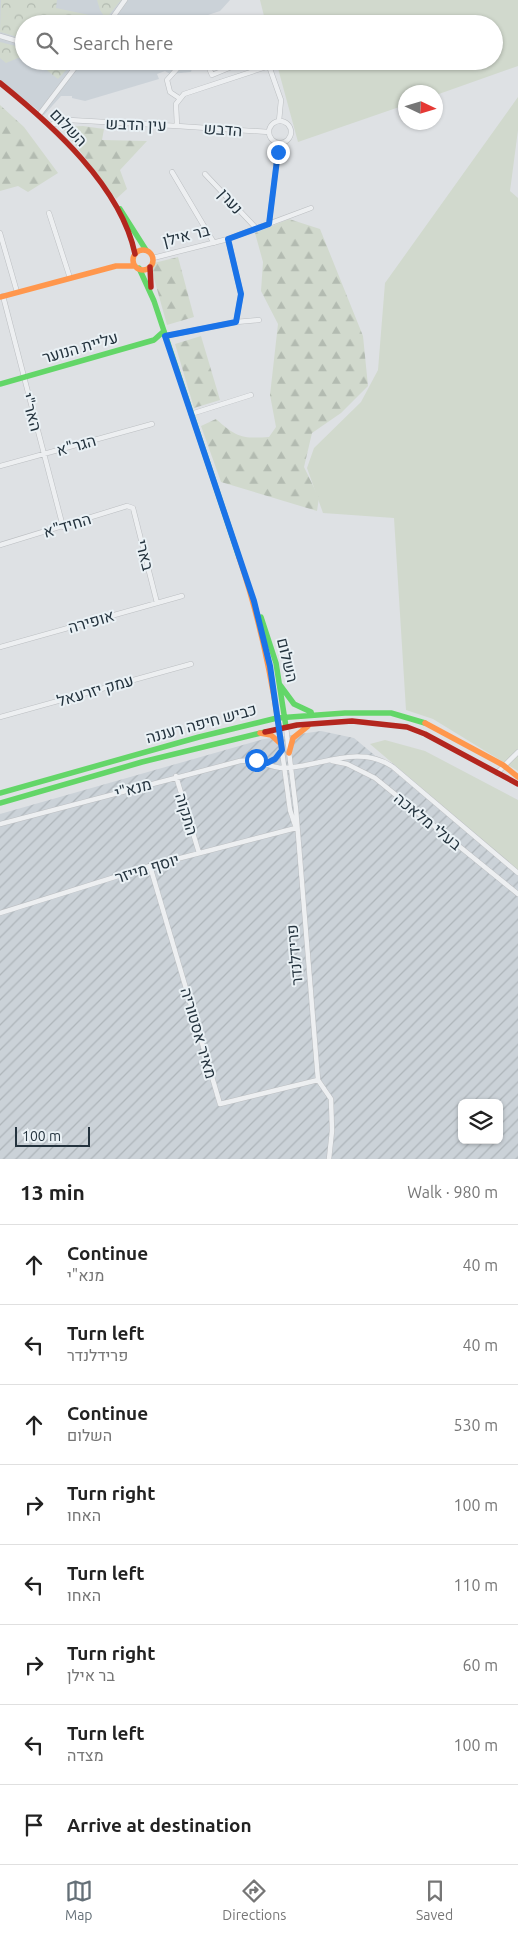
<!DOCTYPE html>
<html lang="en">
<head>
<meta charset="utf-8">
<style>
  body { margin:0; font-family:Ubuntu,Heebo,sans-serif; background:#f6f6f6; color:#222 }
  .controls { position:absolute; right:15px; bottom:15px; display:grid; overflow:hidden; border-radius:8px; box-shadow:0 1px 4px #0004 }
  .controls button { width:45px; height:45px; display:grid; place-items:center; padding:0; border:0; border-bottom:1px solid #e0e0e0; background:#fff; color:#222; font:25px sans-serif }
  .compass { position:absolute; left:398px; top:85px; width:45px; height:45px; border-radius:50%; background:#fff; box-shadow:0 1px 4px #0004; rotate:94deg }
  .scale { position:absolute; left:15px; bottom:12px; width:75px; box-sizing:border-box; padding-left:5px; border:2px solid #24333e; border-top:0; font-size:14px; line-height:18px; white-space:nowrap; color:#24333e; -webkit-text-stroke:4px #eaf1f5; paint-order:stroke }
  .stop { position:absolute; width:15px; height:15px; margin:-11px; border:4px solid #1a73e8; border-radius:50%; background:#fff }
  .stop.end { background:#1a73e8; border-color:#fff; box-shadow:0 1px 5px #0008 }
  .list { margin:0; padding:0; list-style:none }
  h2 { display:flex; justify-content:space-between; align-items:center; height:65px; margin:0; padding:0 20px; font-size:21px }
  h2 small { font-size:16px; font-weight:400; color:#767676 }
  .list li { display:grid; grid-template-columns:32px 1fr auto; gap:15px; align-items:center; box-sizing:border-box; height:80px; padding:0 20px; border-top:1px solid #e0e0e0 }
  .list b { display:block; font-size:19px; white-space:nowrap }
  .list p { margin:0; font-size:16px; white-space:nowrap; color:#767676 }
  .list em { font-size:16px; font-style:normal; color:#767676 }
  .icon { flex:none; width:28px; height:28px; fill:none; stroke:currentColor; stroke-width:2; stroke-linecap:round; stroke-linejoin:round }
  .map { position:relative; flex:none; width:518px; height:1159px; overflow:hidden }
  .search { position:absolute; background:#fff; box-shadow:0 1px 4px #0004; left:15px; right:15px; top:15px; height:55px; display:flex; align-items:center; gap:12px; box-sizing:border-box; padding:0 18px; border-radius:28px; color:#767676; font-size:19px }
  .sheet { height:705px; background:#fff }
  nav { display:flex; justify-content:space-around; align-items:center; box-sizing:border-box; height:70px; border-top:1px solid #e0e0e0; background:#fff; font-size:14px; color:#767676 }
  nav a { display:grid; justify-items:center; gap:2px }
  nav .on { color:#657078 }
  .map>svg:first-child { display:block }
  .built { fill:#cbd2d8 }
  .industrial { fill:url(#industrial-furrows); fill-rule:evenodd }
  .grass { fill:#d1d9cd }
  .forest { fill:url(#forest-firs) }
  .park { fill:url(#park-crowns) }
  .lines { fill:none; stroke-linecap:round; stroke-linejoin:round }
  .street-casing { stroke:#bcbfc2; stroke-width:5.5 }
  .street { stroke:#edeff1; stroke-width:4.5 }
  .fast { stroke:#63d668; stroke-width:5.5 }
  .slow { stroke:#ff974d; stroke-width:5.5 }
  .jam { stroke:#b3261e; stroke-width:5.5 }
  .route { stroke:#1a73e8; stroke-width:6 }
  .labels { text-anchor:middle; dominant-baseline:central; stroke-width:4; stroke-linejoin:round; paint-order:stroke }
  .street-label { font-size:16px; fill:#24333e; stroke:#eaf1f5 }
</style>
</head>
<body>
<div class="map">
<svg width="518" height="1159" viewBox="0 0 518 1159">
  <defs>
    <pattern id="industrial-furrows" width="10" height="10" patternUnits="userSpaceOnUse" patternTransform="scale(1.25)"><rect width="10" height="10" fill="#cbd2d8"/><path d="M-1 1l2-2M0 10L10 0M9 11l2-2" fill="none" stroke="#aeb5ba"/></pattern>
    <pattern id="forest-firs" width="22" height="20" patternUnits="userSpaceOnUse" patternTransform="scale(1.25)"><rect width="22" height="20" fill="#d1d9cd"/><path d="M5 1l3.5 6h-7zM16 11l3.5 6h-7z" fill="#b3bbb1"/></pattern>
    <pattern id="park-crowns" width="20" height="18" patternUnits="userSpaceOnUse" patternTransform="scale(1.25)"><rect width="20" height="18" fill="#d1d9cd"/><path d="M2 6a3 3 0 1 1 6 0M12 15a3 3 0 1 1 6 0" fill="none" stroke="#b3bbb1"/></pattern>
  </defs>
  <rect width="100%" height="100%" fill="#dee1e4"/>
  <path class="built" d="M0,0H230L220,11L202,17L200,24H24V61H194L191,72L170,74L165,71L157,74L159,79L85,101L72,98V96H61L44,115L0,80Z"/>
  <path class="industrial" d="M321,731L354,738L518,875V1159H0V814L264,739ZM462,1103H499V1140H462Z"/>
  <path class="grass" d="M260,0H518V66L436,95V92H406L405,105L298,142L276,61H494V24H266Z
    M518,97V130L510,191L518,198V771L433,719L406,710L394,518L323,513L307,468L314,448L361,402L378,370L385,283Z
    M385,740L425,751L518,800V870L370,744Z"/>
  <path class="forest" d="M0,105L24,127L58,173L28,192L18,186L0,191Z
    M83,126L104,129L102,140L147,141L120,170L127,189L116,199L62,127Z
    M289,219L320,229L363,336L368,386L341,413L312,433L304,467L319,498L317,511L221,482L201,426L216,419C236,437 242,439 269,437L276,427L270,395L278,324L261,291L263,262L255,233Z
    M178,257L194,317L167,325L150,264Z
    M201,336L220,400L194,408L175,344Z"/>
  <path class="park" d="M1,0H57L56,8L94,16L99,24H24V39L0,32Z
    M97,0H121L106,19L100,10Z
    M0,42L24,48V59L18,58L6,63L0,58Z
    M30,61H63L67,69L58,79L44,68Z"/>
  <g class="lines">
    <defs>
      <path id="street" d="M108,24L125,0
        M0,36L24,43
        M206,61L212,75L246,61
        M179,98L170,92L167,80L184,61
        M39,115L80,61
        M269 132a11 11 0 1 1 22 0a11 11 0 1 1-22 0Z
        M50,125L69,120L177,126L176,104L184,94L269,66L281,100L279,121
        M177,126L269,132
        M172,172L214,243
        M205,174L256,228
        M49,213L70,278
        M269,224L279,143
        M0,233L17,292
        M228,239L241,294L236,322
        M153,258L228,239L311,208
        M3,296L63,527
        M165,336L236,322L259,320
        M191,414L251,395
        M0,466L152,424
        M0,545L127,506L133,508L157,603
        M0,647L182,596
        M0,717L191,664
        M286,727L296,809L318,1080
        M279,729L290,810L295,825
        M332,761L347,764L375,778L518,894
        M267,763L275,759L282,751
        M497,773L518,752
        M176,776L199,853
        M0,824L240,761C260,758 269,769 285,768C322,766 359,744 393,767L518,873
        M150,866L220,1104L318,1080
        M0,913L150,866L296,828
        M318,1080L331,1099L332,1131L329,1159"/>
    </defs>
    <use href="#street" class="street-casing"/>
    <use href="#street" class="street"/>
    <path class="fast" d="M120,209L146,250
      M139,268L154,301L239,557
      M0,384L154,340L164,331
      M261,617L276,663L286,727
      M280,685L294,704L311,712
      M0,793L199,737L277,718L345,713H391L425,723
      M0,803L142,762L265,732"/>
    <path class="slow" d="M133 260a10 10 0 1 1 20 0a10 10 0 1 1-20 0Z
      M0,297L116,266H135
      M239,557C258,613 270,668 279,727
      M425,723L503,765L518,777
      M260,733L271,735L281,744
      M289,753L293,738L308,726"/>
    <path class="jam" d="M0,83C52,125 121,186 135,254
      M150,267L151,287
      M265,732L297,725L352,721L407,727L425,734L518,784"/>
  </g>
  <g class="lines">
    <path class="route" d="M256,760L267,763L275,759L282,750L270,666L254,601L165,336L236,322L241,294L228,239L269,224L278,152"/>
  </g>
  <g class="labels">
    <g class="street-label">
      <text transform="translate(136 124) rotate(2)">עין הדבש</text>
      <text transform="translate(69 127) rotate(46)">השלום</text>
      <text transform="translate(223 129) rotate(4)">הדבש</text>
      <text transform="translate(231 201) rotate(48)">נערן</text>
      <text transform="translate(186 235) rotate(-14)">בר אילן</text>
      <text transform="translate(80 347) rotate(-16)">עליית הנוער</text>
      <text transform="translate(32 412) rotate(75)">האר"י</text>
      <text transform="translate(76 445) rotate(-16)">הגר"א</text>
      <text transform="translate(67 525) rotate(-17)">החיד"א</text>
      <text transform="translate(145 555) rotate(76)">בארי</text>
      <text transform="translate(91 621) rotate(-16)">אופירה</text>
      <text transform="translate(288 660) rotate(76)">השלום</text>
      <text transform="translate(95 690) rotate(-16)">עמק יזרעאל</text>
      <text transform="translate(201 723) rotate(-15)">כביש חיפה רעננה</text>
      <text transform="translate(133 788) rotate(-15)">מנא"י</text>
      <text transform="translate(187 814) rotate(73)">התקוה</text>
      <text transform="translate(428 821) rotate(39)">בעלי מלאכה</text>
      <text transform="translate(147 868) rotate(-17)">יוסף מייזר</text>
      <text transform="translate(294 955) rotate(-95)">פרידלנדר</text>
      <text transform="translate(199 1033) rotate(74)">מאיר אסטוריה</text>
    </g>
  </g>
</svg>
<div class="controls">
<button><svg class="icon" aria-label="layers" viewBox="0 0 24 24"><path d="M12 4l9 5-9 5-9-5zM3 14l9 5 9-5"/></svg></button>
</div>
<svg class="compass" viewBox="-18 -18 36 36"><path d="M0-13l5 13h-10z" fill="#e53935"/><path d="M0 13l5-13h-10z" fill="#767676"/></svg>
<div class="scale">100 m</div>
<div class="stop" style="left:256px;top:760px"></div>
<div class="stop end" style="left:278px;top:152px"></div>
<div class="search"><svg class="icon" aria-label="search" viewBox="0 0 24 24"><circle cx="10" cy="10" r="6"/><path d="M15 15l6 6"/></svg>Search here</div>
</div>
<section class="sheet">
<h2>13 min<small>Walk · 980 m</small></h2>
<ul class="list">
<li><svg class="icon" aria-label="ahead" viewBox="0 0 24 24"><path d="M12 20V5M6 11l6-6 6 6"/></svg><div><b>Continue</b><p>מנא&quot;י</p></div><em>40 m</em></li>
<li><svg class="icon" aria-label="left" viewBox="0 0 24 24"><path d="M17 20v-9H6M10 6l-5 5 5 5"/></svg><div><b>Turn left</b><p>פרידלנדר</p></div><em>40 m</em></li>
<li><svg class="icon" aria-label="ahead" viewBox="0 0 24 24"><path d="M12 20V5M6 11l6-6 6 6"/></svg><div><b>Continue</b><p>השלום</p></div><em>530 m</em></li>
<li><svg class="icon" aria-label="right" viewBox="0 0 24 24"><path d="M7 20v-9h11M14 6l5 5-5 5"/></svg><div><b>Turn right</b><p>האחו</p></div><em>100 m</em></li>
<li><svg class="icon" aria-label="left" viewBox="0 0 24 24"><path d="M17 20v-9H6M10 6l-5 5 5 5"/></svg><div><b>Turn left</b><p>האחו</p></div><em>110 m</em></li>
<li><svg class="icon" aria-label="right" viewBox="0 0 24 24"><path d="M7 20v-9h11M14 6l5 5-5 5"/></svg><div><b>Turn right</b><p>בר אילן</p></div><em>60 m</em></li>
<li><svg class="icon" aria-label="left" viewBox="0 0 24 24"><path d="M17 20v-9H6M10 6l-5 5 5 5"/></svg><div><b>Turn left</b><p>מצדה</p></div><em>100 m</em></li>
<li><svg class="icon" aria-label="arrive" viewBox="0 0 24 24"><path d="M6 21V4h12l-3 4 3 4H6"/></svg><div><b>Arrive at destination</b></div></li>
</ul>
</section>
<nav>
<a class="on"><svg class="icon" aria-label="map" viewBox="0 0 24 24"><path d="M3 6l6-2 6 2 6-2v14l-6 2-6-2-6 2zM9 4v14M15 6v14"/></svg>Map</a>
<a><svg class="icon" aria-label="directions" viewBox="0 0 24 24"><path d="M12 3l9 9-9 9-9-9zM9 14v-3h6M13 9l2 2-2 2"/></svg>Directions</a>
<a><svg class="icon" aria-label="saved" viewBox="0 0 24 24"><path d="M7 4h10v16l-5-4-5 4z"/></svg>Saved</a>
</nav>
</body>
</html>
